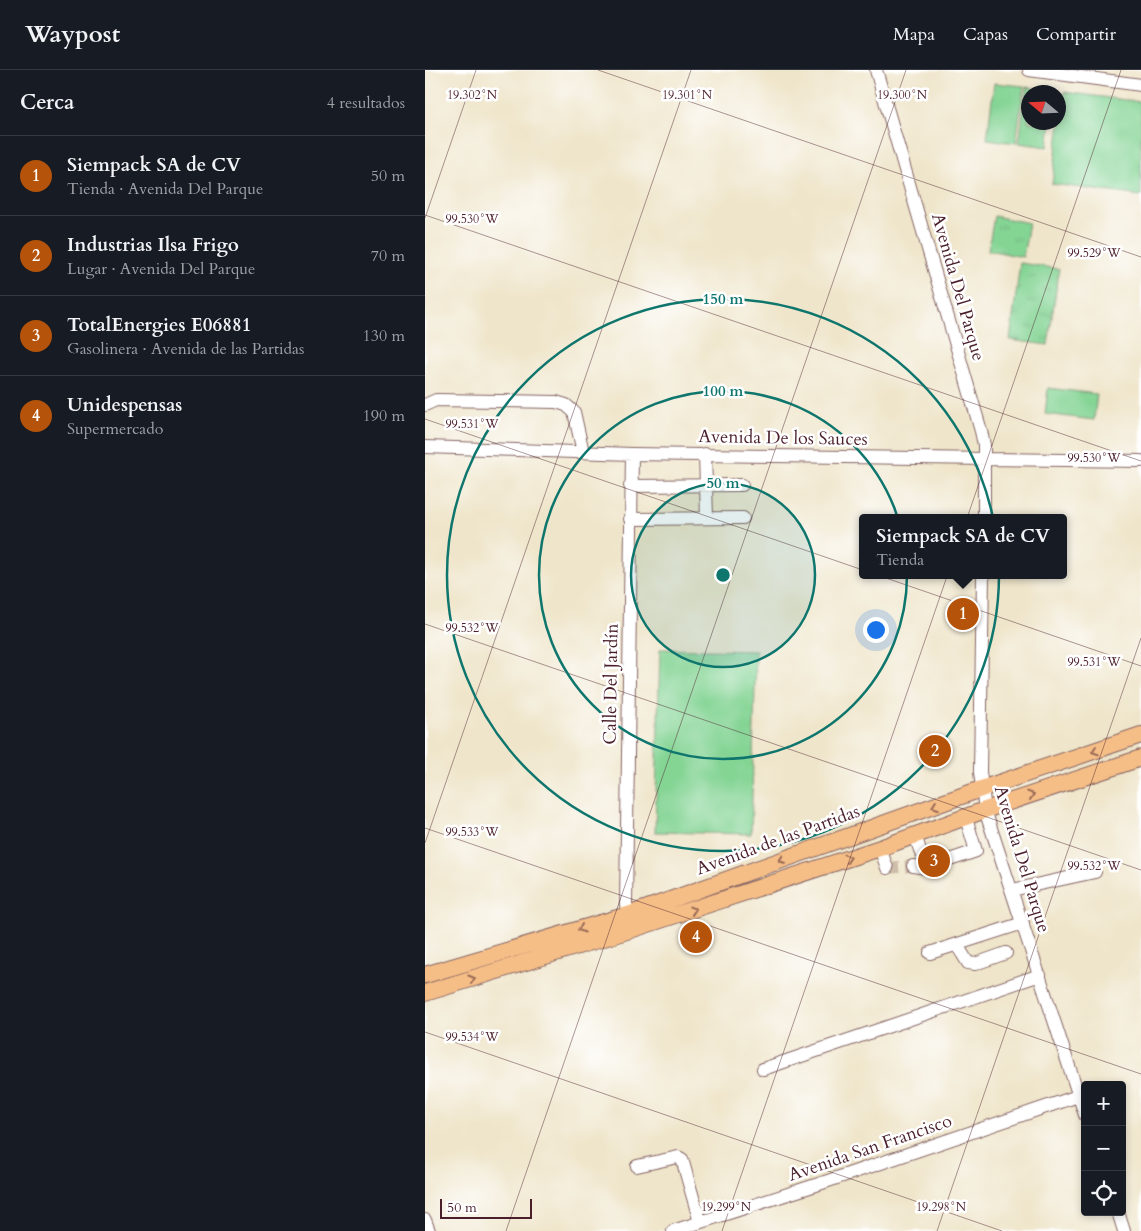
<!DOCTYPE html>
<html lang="es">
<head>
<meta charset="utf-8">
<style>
  body { margin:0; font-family:Cardo,serif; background:#20242c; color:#f1f3f6 }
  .controls { position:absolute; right:15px; bottom:15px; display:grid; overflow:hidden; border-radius:5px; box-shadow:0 2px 8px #0003 }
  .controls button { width:45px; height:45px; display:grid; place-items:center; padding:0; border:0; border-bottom:1px solid #363941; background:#171b24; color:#f1f3f6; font:25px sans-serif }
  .compass { position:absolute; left:596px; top:15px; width:45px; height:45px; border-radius:50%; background:#171b24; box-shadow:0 2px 8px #0003; rotate:289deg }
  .scale { position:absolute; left:15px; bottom:12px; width:92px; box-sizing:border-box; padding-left:5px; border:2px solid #4a1f2b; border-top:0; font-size:14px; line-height:18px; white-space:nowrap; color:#4a1f2b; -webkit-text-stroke:4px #fff; paint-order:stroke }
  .you { position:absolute; left:450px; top:559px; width:18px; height:18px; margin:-12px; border:4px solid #fff; border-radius:50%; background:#1a73e8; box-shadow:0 0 0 8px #1a73e833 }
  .badge { display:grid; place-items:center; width:32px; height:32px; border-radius:50%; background:#b45309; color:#fff; font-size:16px; font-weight:700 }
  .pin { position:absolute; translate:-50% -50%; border:2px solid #fff; box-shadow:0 1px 5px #0006 }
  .popup { position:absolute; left:434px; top:444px; width:208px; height:65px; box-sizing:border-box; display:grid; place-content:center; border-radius:5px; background:#171b24; filter:drop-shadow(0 1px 4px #0005); font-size:16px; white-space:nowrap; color:#9ea1a6 }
  .popup b { font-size:19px; color:#f1f3f6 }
  .popup::after { content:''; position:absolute; left:50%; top:100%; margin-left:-10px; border:10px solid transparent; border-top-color:#171b24 }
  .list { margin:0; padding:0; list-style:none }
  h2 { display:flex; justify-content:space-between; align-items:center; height:65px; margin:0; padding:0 20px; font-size:21px }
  h2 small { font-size:16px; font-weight:400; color:#9ea1a6 }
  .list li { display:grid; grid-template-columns:32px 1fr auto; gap:15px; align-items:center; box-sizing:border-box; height:80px; padding:0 20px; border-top:1px solid #363941 }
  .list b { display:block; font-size:19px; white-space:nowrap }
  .list p { margin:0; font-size:16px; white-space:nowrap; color:#9ea1a6 }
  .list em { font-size:16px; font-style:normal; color:#9ea1a6 }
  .icon { flex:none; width:28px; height:28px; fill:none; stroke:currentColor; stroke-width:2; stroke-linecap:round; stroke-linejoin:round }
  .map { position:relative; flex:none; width:716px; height:1161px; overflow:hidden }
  header { display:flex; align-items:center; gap:30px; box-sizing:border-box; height:70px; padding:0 25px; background:#171b24; border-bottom:1px solid #363941 }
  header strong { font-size:24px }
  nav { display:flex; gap:28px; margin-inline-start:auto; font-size:18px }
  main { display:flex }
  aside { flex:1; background:#171b24 }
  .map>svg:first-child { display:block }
  .park { fill:url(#park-tufts); stroke:#677a60 }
  .pitch { fill:#84d494; stroke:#677a60 }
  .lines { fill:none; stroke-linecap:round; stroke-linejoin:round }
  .minor-tunnel { stroke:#cebdaa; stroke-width:12; stroke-dasharray:12 6; stroke-linecap:butt }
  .minor-casing { stroke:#846463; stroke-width:14 }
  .major-casing { stroke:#846463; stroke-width:18 }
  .minor { stroke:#fff; stroke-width:12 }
  .major { stroke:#f6be87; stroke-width:16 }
  .oneway { stroke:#976754 }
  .ticks { fill:none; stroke:#4a1f2b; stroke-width:1; stroke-opacity:0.45 }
  .ring { fill:none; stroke:#0f766e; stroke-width:2.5 }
  .labels { text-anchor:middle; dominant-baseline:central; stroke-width:5; stroke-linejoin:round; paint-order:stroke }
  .street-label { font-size:18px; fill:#4a1f2b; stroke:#fff }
  .ticks-label { font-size:12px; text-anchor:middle; fill:#4a1f2b; stroke:#fff; stroke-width:5; stroke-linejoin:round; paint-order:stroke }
  .centre { fill:#0f766e; stroke:#fff; stroke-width:2.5 }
  .ring-label { font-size:15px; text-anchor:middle; font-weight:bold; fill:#0f766e; stroke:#fff; stroke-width:5; stroke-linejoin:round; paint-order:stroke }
</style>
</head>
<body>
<header>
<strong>Waypost</strong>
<nav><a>Mapa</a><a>Capas</a><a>Compartir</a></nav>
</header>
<main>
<aside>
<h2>Cerca<small>4 resultados</small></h2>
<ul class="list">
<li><span class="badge">1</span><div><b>Siempack SA de CV</b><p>Tienda · Avenida Del Parque</p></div><em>50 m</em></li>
<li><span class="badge">2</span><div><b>Industrias Ilsa Frigo</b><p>Lugar · Avenida Del Parque</p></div><em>70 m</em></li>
<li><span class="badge">3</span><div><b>TotalEnergies E06881</b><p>Gasolinera · Avenida de las Partidas</p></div><em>130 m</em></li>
<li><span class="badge">4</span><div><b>Unidespensas</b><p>Supermercado</p></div><em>190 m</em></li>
</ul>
</aside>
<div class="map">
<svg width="716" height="1161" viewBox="0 0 716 1161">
  <defs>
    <pattern id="park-tufts" width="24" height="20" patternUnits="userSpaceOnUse" patternTransform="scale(1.25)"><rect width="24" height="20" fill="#84d494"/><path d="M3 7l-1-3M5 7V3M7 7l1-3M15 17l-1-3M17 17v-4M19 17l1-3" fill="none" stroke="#74b680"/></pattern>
  </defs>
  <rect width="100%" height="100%" fill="#fff"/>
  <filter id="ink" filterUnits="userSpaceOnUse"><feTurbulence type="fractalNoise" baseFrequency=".02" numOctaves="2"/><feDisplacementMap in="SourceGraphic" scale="10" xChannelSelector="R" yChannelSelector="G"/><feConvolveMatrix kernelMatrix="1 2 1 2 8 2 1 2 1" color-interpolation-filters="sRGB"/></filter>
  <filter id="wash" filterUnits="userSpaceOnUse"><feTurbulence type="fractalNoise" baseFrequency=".0096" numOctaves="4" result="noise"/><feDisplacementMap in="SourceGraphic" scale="20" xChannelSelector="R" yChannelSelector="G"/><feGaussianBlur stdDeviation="1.12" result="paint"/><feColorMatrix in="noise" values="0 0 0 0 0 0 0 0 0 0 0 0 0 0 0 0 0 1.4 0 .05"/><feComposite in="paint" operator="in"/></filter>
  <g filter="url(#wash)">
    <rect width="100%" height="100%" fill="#efe5ca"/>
    <path class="park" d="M569,146L604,153L598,187L563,180Z
      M595,193L634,199L623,275L585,270Z"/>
    <path class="pitch" d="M569,13L599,16L591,73L562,69Z
      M601,17L630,21V22H604V52L626,53L623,77L594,73Z
      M639,22L716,32V126L627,114Z
      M623,318L672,324L669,350L620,344Z
      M235,579L331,581L326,764L230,762Z"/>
  </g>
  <g filter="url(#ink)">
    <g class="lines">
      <path class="minor-tunnel" d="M462,798L488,796"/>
      <defs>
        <path id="minor" d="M451,0L556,361L559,375V448
          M604,0L716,15
          M0,335L11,330L131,332L141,335L149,342L158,382
          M0,377L207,384L716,391
          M280,384L282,448
          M205,416L317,415
          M205,449L318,448
          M558,505L555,702L560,740L660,1045
          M455,778L462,798
          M488,796L501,798L490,765
          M501,798L551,781L541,748
          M587,820L670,802
          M203,845L201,835L207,384
          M532,875L543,893L550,894L581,883
          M505,883L598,853
          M338,999L615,905
          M212,1096L253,1087L257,1089L275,1152
          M693,1142L699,1161
          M0,1150L4,1161
          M248,1161L394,1114L653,1026"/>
        <path id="major" d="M0,905L203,845L556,719L716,665
          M0,923L205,860L455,778L560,740L716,688"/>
      </defs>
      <use href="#minor" class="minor-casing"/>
      <use href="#major" class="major-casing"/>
      <use href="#minor" class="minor"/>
      <use href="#major" class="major"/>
    </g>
    <defs><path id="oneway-chevron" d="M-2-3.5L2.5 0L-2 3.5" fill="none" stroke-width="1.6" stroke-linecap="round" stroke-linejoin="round" transform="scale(1.25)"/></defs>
    <g class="oneway">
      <use href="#oneway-chevron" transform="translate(670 681) rotate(161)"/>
      <use href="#oneway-chevron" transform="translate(606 725) rotate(-18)"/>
      <use href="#oneway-chevron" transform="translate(510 736) rotate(160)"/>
      <use href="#oneway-chevron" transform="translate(423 788) rotate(-18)"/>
      <use href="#oneway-chevron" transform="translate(357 790) rotate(160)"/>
      <use href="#oneway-chevron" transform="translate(268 840) rotate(-18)"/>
      <use href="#oneway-chevron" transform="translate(156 859) rotate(163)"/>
      <use href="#oneway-chevron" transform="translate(47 909) rotate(-17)"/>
    </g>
  </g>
  <path class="ticks" d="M173,0L716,187M0,145L716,391M0,148L51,0M0,349L716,596M0,554L716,800M0,758L716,1004M0,773L266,0M0,962L577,1161M81,1161L481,0M297,1161L696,0M512,1161L716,568"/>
  <circle cx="298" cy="505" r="92" fill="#0f766e" fill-opacity=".12"/>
  <g class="ring">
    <circle cx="298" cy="505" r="92"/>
    <circle cx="298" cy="505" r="184"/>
    <circle cx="298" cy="505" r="276"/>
  </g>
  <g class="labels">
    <g class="street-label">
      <text transform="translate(533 217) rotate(74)">Avenida Del Parque</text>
      <text transform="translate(358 368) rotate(1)">Avenida De los Sauces</text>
      <text transform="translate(186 614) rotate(-89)">Calle Del Jardín</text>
      <text transform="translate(353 770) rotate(-20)">Avenida de las Partidas</text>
      <text transform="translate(597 789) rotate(73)">Avenida Del Parque</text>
      <text transform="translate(445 1078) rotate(-19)">Avenida San Francisco</text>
    </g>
  </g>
  <g class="ticks-label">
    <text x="47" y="29">19.302°N</text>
    <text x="262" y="29">19.301°N</text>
    <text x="477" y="29">19.300°N</text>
    <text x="47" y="153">99.530°W</text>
    <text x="669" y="187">99.529°W</text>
    <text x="47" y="358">99.531°W</text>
    <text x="669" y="392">99.530°W</text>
    <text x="47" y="562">99.532°W</text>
    <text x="669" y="596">99.531°W</text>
    <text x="47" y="766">99.533°W</text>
    <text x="669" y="800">99.532°W</text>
    <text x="47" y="971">99.534°W</text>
    <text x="301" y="1141">19.299°N</text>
    <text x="516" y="1141">19.298°N</text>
  </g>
  <circle cx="298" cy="505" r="8" class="centre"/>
  <g class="ring-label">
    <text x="298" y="234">150 m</text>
    <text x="298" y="326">100 m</text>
    <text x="298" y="418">50 m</text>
  </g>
</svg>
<div class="controls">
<button>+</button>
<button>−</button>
<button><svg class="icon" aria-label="locate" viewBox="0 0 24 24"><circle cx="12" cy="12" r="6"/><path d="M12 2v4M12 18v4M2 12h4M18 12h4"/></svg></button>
</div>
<svg class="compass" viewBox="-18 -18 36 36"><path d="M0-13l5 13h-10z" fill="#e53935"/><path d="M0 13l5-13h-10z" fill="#9ea1a6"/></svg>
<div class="scale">50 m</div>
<div class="you"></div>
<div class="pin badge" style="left:538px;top:544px">1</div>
<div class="popup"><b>Siempack SA de CV</b>Tienda</div>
<div class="pin badge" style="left:510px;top:681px">2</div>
<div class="pin badge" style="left:509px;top:791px">3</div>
<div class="pin badge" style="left:271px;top:867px">4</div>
</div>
</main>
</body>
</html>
